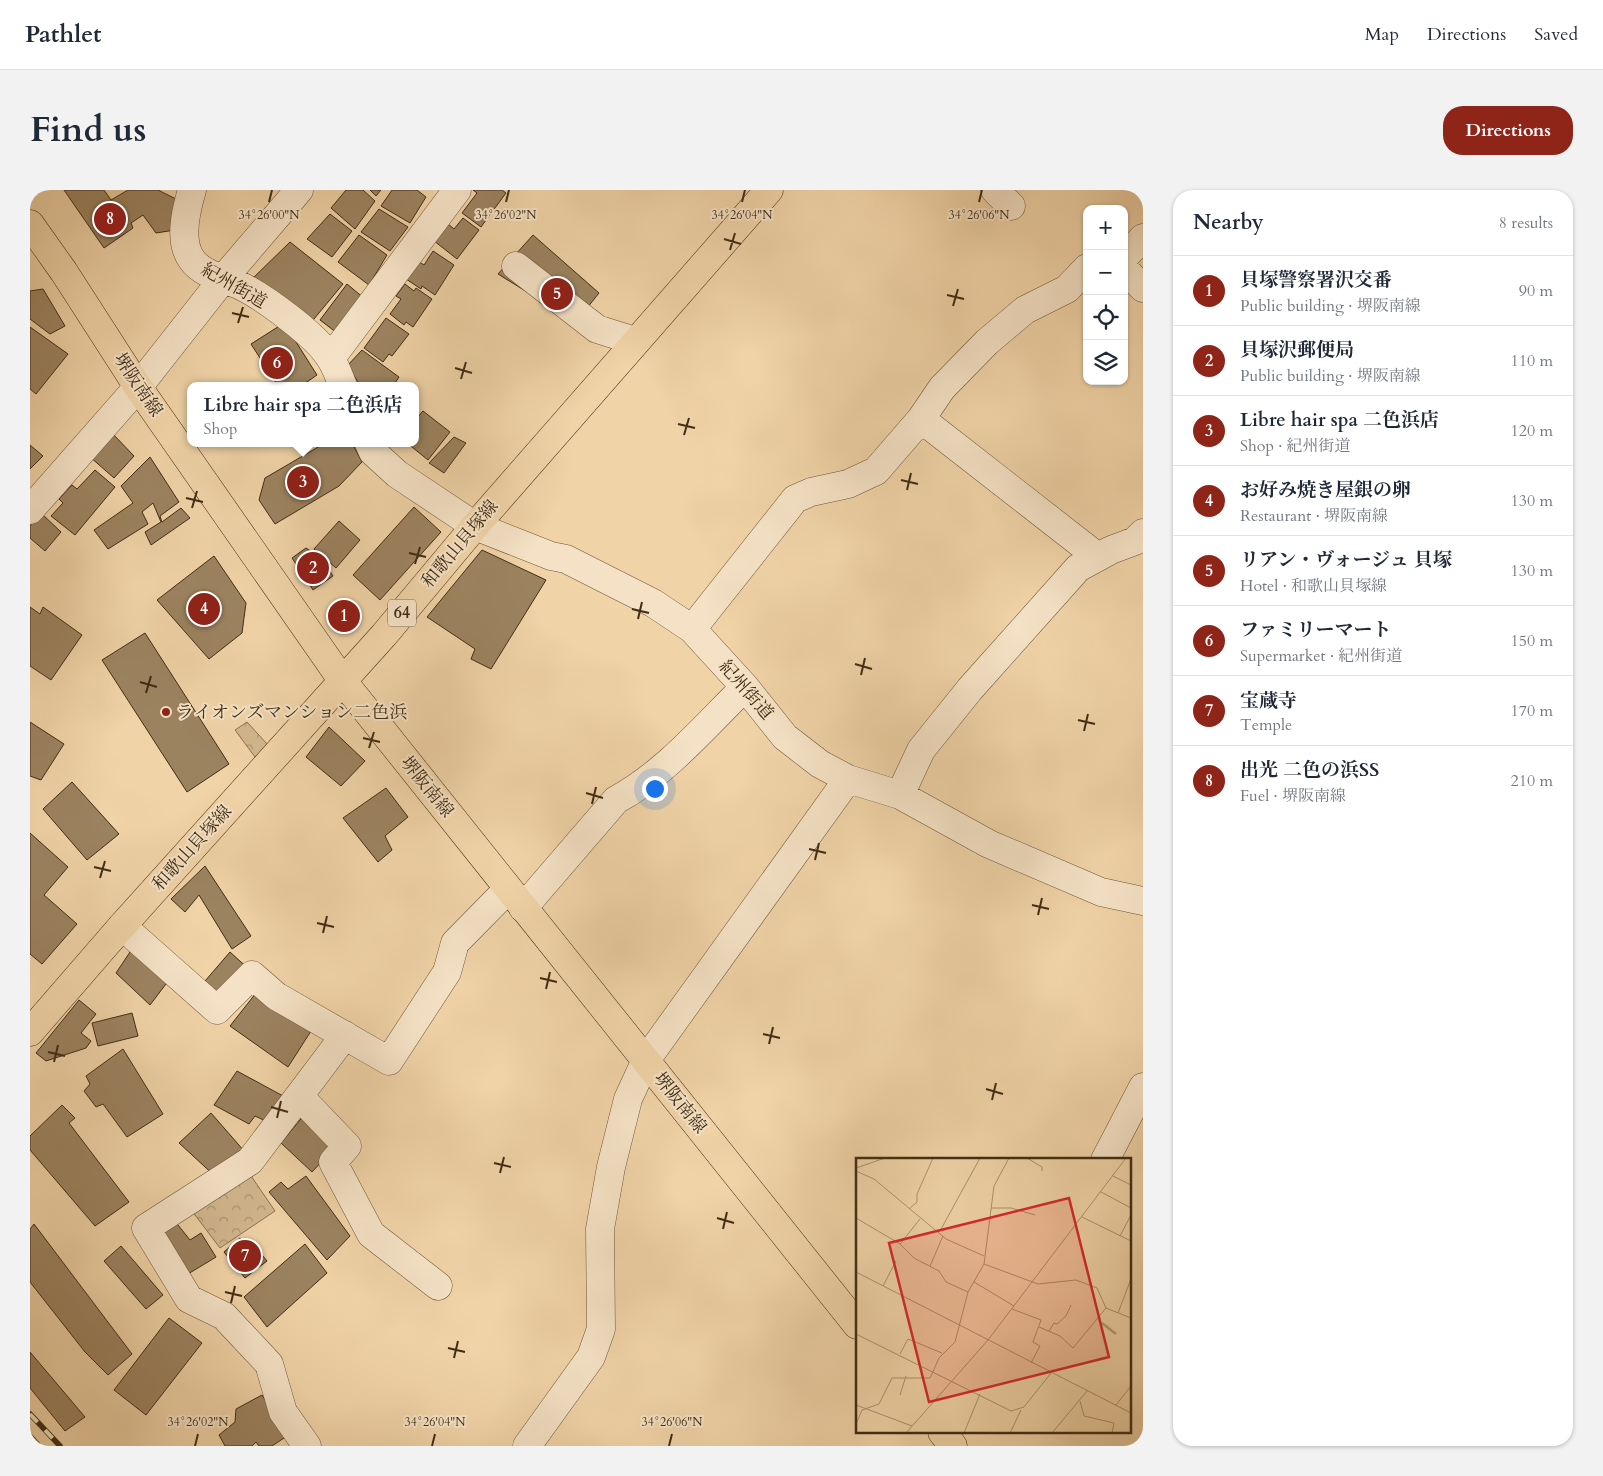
<!DOCTYPE html>
<html lang="en">
<head>
<meta charset="utf-8">
<style>
  body { margin:0; font-family:Cardo,"Noto Serif JP",serif; background:#f2f2f3; color:#1f2937 }
  .controls { position:absolute; right:15px; top:15px; display:grid; overflow:hidden; border-radius:10px; box-shadow:0 1px 4px #0004 }
  .controls button { width:45px; height:45px; display:grid; place-items:center; padding:0; border:0; border-bottom:1px solid #e0e1e3; background:#fff; color:#1f2937; font:25px sans-serif }
  .you { position:absolute; left:624px; top:598px; width:18px; height:18px; margin:-12px; border:4px solid #fff; border-radius:50%; background:#1a73e8; box-shadow:0 0 0 8px #1a73e833 }
  .badge { display:grid; place-items:center; width:32px; height:32px; border-radius:50%; background:#8f2418; color:#fff; font-size:16px; font-weight:700 }
  .pin { position:absolute; translate:-50% -50%; border:2px solid #fff; box-shadow:0 1px 5px #0006 }
  .popup { position:absolute; left:157px; top:192px; width:232px; height:65px; box-sizing:border-box; display:grid; place-content:center; border-radius:10px; background:#fff; filter:drop-shadow(0 1px 4px #0005); font-size:16px; white-space:nowrap; color:#747a83 }
  .popup b { font-size:19px; color:#1f2937 }
  .popup::after { content:''; position:absolute; left:50%; top:100%; margin-left:-10px; border:10px solid transparent; border-top-color:#fff }
  .list { margin:0; padding:0; list-style:none }
  h2 { display:flex; justify-content:space-between; align-items:center; height:65px; margin:0; padding:0 20px; font-size:21px }
  h2 small { font-size:16px; font-weight:400; color:#747a83 }
  .list li { display:grid; grid-template-columns:32px 1fr auto; gap:15px; align-items:center; box-sizing:border-box; height:70px; padding:0 20px; border-top:1px solid #e0e1e3 }
  .list b { display:block; font-size:19px; white-space:nowrap }
  .list p { margin:0; font-size:16px; white-space:nowrap; color:#747a83 }
  .list em { font-size:16px; font-style:normal; color:#747a83 }
  .icon { flex:none; width:28px; height:28px; fill:none; stroke:currentColor; stroke-width:2; stroke-linecap:round; stroke-linejoin:round }
  .map { position:relative; flex:none; width:1113px; height:1256px; overflow:hidden; border-radius:20px }
  header { display:flex; align-items:center; gap:30px; box-sizing:border-box; height:70px; padding:0 25px; background:#fff; border-bottom:1px solid #e0e1e3 }
  header strong { font-size:24px }
  nav { display:flex; gap:28px; margin-inline-start:auto; font-size:18px }
  .intro { display:flex; align-items:center; justify-content:space-between; box-sizing:border-box; height:120px; padding:0 30px }
  h1 { margin:0; font-size:35px }
  .button { padding:12px 22px; border-radius:20px; background:#8f2418; color:#fff; font-size:18px; font-weight:700 }
  main { display:flex; gap:30px; padding:0 30px }
  aside { flex:1; background:#fff; border-radius:20px; box-shadow:0 1px 4px #0004 }
  .map>svg:first-child { display:block }
  .park { fill:url(#park-crowns); stroke:#897251 }
  .building { fill:#9c8360; stroke:#402d14 }
  .lines { fill:none; stroke-linecap:round; stroke-linejoin:round }
  .minor-casing { stroke:#6c5639; stroke-width:29 }
  .major-casing { stroke:#402d14; stroke-width:29 }
  .minor { stroke:#f5e2c6; stroke-width:28 }
  .major { stroke:#f0d3a7; stroke-width:28 }
  .rail-casing { stroke:#402d14; stroke-width:5.5 }
  .rail { stroke:#f5e2c6; stroke-width:4; stroke-dasharray:11; stroke-linecap:butt }
  .ticks { fill:none; stroke:#402d14; stroke-width:2 }
  .poi-dot { fill:#8f2418; stroke:#f5e2c6; stroke-width:2 }
  .labels { text-anchor:middle; dominant-baseline:central; stroke-width:4; stroke-linejoin:round; paint-order:stroke }
  .shield { fill:#f5e2c6; stroke:#766349; stroke-width:1 }
  .shield-label { font-size:16px; font-weight:bold; fill:#402d14 }
  .street-label { font-size:18px; fill:#402d14; stroke:#f5e2c6 }
  .poi-label { font-size:18px; fill:#402d14; stroke:#f5e2c6; text-anchor:start }
  .inset-river { fill:none; stroke:#b49b75; stroke-width:2.5 }
  .inset-road { fill:none; stroke:#aa916c; stroke-width:1 }
  .view { fill:#d62828; fill-opacity:0.15; stroke:#d62828; stroke-width:2.5 }
  .inset-edge { fill:none; stroke:#402d14; stroke-width:2.5 }
  .ticks-label { font-size:12px; text-anchor:middle; fill:#402d14; stroke:#f5e2c6; stroke-width:4; stroke-linejoin:round; paint-order:stroke }
</style>
</head>
<body>
<header>
<strong>Pathlet</strong>
<nav><a>Map</a><a>Directions</a><a>Saved</a></nav>
</header>
<div class="intro"><h1>Find us</h1><a class="button">Directions</a></div>
<main>
<div class="map">
<svg width="1113" height="1256" viewBox="0 0 1113 1256">
  <defs>
    <pattern id="park-crowns" width="20" height="18" patternUnits="userSpaceOnUse" patternTransform="scale(1.25)"><rect width="20" height="18" fill="#d2b78e"/><path d="M2 6a3 3 0 1 1 6 0M12 15a3 3 0 1 1 6 0" fill="none" stroke="#ac9573"/></pattern>
  </defs>
  <rect width="100%" height="100%" fill="#f0d3a7"/>
  <filter id="stains"><feTurbulence type="fractalNoise" baseFrequency=".004" numOctaves="4"/><feColorMatrix values="0 0 0 0 .2 0 0 0 0 .09 0 0 0 0 .02 0 0 0 .5 -.17"/></filter>
  <radialGradient id="worn" r=".72"><stop offset=".6" stop-color="#630" stop-opacity="0"/><stop offset="1" stop-color="#630" stop-opacity=".3"/></radialGradient>
  <path class="park" d="M217,532L238,555L225,567L205,540Z
    M219,983L245,1021L190,1058L162,1021Z"/>
  <path class="building" d="M34,0H74L81,10L98,0H128L150,11L145,40L126,43L113,25L101,33L103,38L74,58Z
    M316,0H333L345,11L325,39L301,18Z
    M340,0H351L346,6Z
    M362,0H387L396,7L380,33L351,16Z
    M443,0H472L476,3L451,37L432,23L447,3Z
    M349,19L378,37L360,61L331,42Z
    M300,24L322,41L302,67L277,49Z
    M433,28L449,40L427,69L403,50L417,33L424,39Z
    M329,45L357,65L339,95L308,72Z
    M503,45L569,103L553,123H531L468,84Z
    M260,52L313,94L279,135L219,92Z
    M403,61L424,75L405,105L392,96L391,99L370,85L382,67L394,75Z
    M317,94L335,109L307,143L290,130Z
    M375,94L384,101L386,98L402,109L383,137L376,132L374,135L360,124L371,109L366,106Z
    M13,99L35,136L20,144L0,129V101Z
    M356,128L379,144L362,166L359,164L353,172L334,158Z
    M254,133L287,185L271,196H248L221,154Z
    M0,137L38,164L6,204L0,199Z
    M332,160L369,187L363,196H331L317,176Z
    M393,221L420,242L398,270L377,253H386V229Z
    M81,242L104,266L84,288L59,266Z
    M424,247L436,253L414,283L399,273Z
    M295,253H322L332,272L309,296L245,334L229,310L235,288Z
    M0,255L13,266L0,279Z
    M120,267L149,312L130,326L132,332L151,318L160,328L121,355L115,342L131,332L123,313L112,322L118,334L78,359L64,340L103,313L91,296Z
    M65,280L85,297L45,345L21,326L33,313L29,309L42,295L47,299Z
    M384,317L411,342L350,410L323,385Z
    M11,323L31,342L15,361L0,348V336Z
    M309,331L330,350L306,378L284,359Z
    M276,358L292,369L303,386L283,400L262,368Z
    M452,360L516,390L461,479L441,469L445,459L397,427Z
    M184,366L216,413L212,443L179,469L127,410Z
    M0,417L10,424L13,417L52,445L21,490L0,476Z
    M115,443L199,574L157,602L72,470Z
    M0,532L34,554L11,590L0,586Z
    M299,537L335,571L311,596L276,567Z
    M42,592L89,644L57,670L13,619Z
    M356,598L378,627L355,646L362,660L348,672L313,628Z
    M0,643L38,677L14,705L47,734L12,774L0,764Z
    M175,676L221,746L202,759L169,705L155,722L141,709Z
    M104,756L139,790L120,815L86,783Z
    M200,762L222,782L190,816L169,798Z
    M226,803L283,838L258,877L200,836Z
    M49,810L66,824L51,843L61,851L56,858L16,871L6,863Z
    M102,823L108,846L68,856L62,833Z
    M93,859L133,924L97,947L73,914L66,917L54,901L60,894L56,886Z
    M207,881L255,907L240,933L225,926L219,934L184,915Z
    M32,915L45,928L39,933L99,1012L65,1036L0,960V946Z
    M181,923L215,962L187,988L149,953Z
    M275,924L306,956L282,982L251,953Z
    M276,986L320,1046L297,1070L239,1002L251,992L258,999Z
    M144,1030L160,1050L171,1043L186,1067L153,1087L124,1044Z
    M4,1034L102,1164L78,1185L55,1162L0,1092V1039Z
    M210,1048L214,1053L219,1049L237,1071L215,1088L194,1062Z
    M275,1054L297,1083L237,1137L214,1107Z
    M91,1056L133,1105L116,1119L74,1071Z
    M139,1128L172,1153L116,1225L84,1200Z
    M0,1162L55,1227L35,1241L0,1198Z
    M232,1205L257,1246L242,1256H229L226,1252L222,1256H195L189,1245L205,1232L206,1219Z
    M1113,1249V1256H1104Z"/>
  <g class="lines">
    <defs>
      <path id="minor" d="M162,0C156,20 148,51 162,70C172,84 194,89 209,95C234,107 286,145 300,168C306,176 309,187 313,196
        M965,0L981,16
        M1094,67L1113,48
        M486,76L567,139L605,151
        M1094,79L1113,98
        M301,168L427,0
        M891,229L1068,367
        M339,253L343,262L367,284L445,336L521,366L536,369L623,413L662,439L715,497L755,547L790,574L818,589L870,605L959,654L1071,702L1113,711
        M0,320L108,197L193,89L269,0
        M662,439L765,309L781,302L818,294L846,281L891,229L912,198L957,152L995,120L1037,99L1057,78
        M870,605L891,560L940,499L1048,378L1081,360L1105,351L1113,343
        M493,718L586,610C636,583 675,536 715,497
        M92,736L187,820L222,785L246,806L359,871L417,782L425,753L478,699
        M269,906L317,956L303,972L341,1044L408,1096
        M1075,970L1113,897
        M277,1256L253,1222L239,1174L194,1126L159,1109L116,1038L220,971L315,845
        M497,1256L561,1167L571,1139L570,1039L581,977L598,909L616,870L818,589"/>
      <path id="major" d="M0,34L34,82L108,197L312,490L827,1135
        M0,842L92,736L354,445L445,336L739,0
        M912,1242L923,1256"/>
    </defs>
    <use href="#minor" class="minor-casing"/>
    <use href="#major" class="major-casing"/>
    <use href="#minor" class="minor"/>
    <use href="#major" class="major"/>
    <defs>
      <path id="rail" d="M0,1224L30,1256
        M0,1246L9,1256"/>
    </defs>
    <use href="#rail" class="rail-casing"/>
    <use href="#rail" class="rail"/>
  </g>
  <path class="ticks" d="M239,12L242,0M476,12L479,0M712,12L715,0M949,12L952,0M694,49L711,54M700,60L705,43M917,105L934,109M923,116L928,99M202,123L219,127M208,133L213,117M425,178L442,183M431,189L436,172M648,234L665,238M654,245L659,228M871,290L888,294M877,300L881,283M156,308L173,312M162,318L167,301M379,363L396,367M385,374L390,357M602,419L619,423M608,429L612,412M825,474L842,479M831,485L835,468M110,492L127,497M116,503L121,486M1048,530L1065,534M1054,541L1058,524M333,548L350,552M339,558L344,542M556,603L573,608M562,614L566,597M779,659L796,663M785,670L789,653M64,677L81,681M70,688L75,671M1002,715L1019,719M1008,725L1012,708M287,733L304,737M293,743L297,726M510,788L527,792M516,799L520,782M733,844L750,848M739,854L743,837M18,862L35,866M24,872L28,855M956,899L973,904M962,910L966,893M241,917L258,922M247,928L251,911M464,973L481,977M470,983L474,967M687,1028L704,1033M693,1039L697,1022M195,1102L212,1106M201,1113L205,1096M418,1158L435,1162M424,1168L428,1151M165,1256L168,1244M402,1256L405,1244M639,1256L642,1244"/>
  <circle class="poi-dot" cx="136" cy="522" r="5"/>
  <g class="labels">
    <rect class="shield" x="358" y="409.5" width="28" height="27" rx="4"/>
    <g class="shield-label">
      <text x="372" y="423">64</text>
    </g>
    <g class="street-label">
      <text transform="translate(204 96) rotate(30)">紀州街道</text>
      <text transform="translate(108 195) rotate(56)">堺阪南線</text>
      <text transform="translate(430 354) rotate(-50)">和歌山貝塚線</text>
      <text transform="translate(716 500) rotate(49)">紀州街道</text>
      <text transform="translate(397 597) rotate(51)">堺阪南線</text>
      <text transform="translate(162 658) rotate(-48)">和歌山貝塚線</text>
      <text transform="translate(650 913) rotate(51)">堺阪南線</text>
    </g>
    <g class="poi-label">
      <text x="146" y="522">ライオンズマンション二色浜</text>
    </g>
  </g>
  <g transform="translate(826 968)">
    <rect width="275" height="275" fill="#f0d3a7"/>
    <path class="inset-river" d="M246,165L260,176"/>
    <path class="inset-road" d="M171,0L186,9V13M0,10L29,0M0,13L18,21L90,81L128,98M257,18L275,27M245,34L275,50M135,50H155L179,57M53,51L61,44V36L77,0M226,59L275,83M0,60L44,86L64,61M84,73L124,0M264,78L275,57M44,86L58,100L83,113L90,124L112,134M128,106L182,126L220,122L241,130L250,150L275,160M74,108L87,78M0,114L275,255M118,124L158,148M27,128L40,103M156,151L185,162L177,184L184,188L175,205M262,155L275,121M183,169L204,178L217,190L250,150M193,173L198,165L201,166L210,158L215,147M0,176L155,253L168,249L195,215M44,196L52,181L86,195M44,237L50,218M224,243L228,258L258,265L256,275M0,247L56,268M260,247L275,228M0,266L6,252L23,246L36,220H74L83,200L99,184L112,134L128,106L138,28L153,0M50,275L132,182L270,0M108,275L124,236M154,275L165,252M196,275L231,233"/>
    <path class="view" d="M213,40L253,199L73,244L33,85Z"/>
    <rect width="275" height="275" class="inset-edge"/>
  </g>
  <g class="ticks-label">
    <text x="239" y="29">34°26'00"N</text>
    <text x="476" y="29">34°26'02"N</text>
    <text x="712" y="29">34°26'04"N</text>
    <text x="949" y="29">34°26'06"N</text>
    <text x="168" y="1236">34°26'02"N</text>
    <text x="405" y="1236">34°26'04"N</text>
    <text x="642" y="1236">34°26'06"N</text>
  </g>
  <rect width="100%" height="100%" filter="url(#stains)"/>
  <rect width="100%" height="100%" fill="url(#worn)"/>
</svg>
<div class="controls">
<button>+</button>
<button>−</button>
<button><svg class="icon" aria-label="locate" viewBox="0 0 24 24"><circle cx="12" cy="12" r="6"/><path d="M12 2v4M12 18v4M2 12h4M18 12h4"/></svg></button>
<button><svg class="icon" aria-label="layers" viewBox="0 0 24 24"><path d="M12 4l9 5-9 5-9-5zM3 14l9 5 9-5"/></svg></button>
</div>
<div class="you"></div>
<div class="pin badge" style="left:314px;top:426px">1</div>
<div class="pin badge" style="left:283px;top:378px">2</div>
<div class="pin badge" style="left:273px;top:292px">3</div>
<div class="popup"><b>Libre hair spa 二色浜店</b>Shop</div>
<div class="pin badge" style="left:174px;top:419px">4</div>
<div class="pin badge" style="left:527px;top:104px">5</div>
<div class="pin badge" style="left:247px;top:173px">6</div>
<div class="pin badge" style="left:215px;top:1066px">7</div>
<div class="pin badge" style="left:80px;top:29px">8</div>
</div>
<aside>
<h2>Nearby<small>8 results</small></h2>
<ul class="list">
<li><span class="badge">1</span><div><b>貝塚警察署沢交番</b><p>Public building · 堺阪南線</p></div><em>90 m</em></li>
<li><span class="badge">2</span><div><b>貝塚沢郵便局</b><p>Public building · 堺阪南線</p></div><em>110 m</em></li>
<li><span class="badge">3</span><div><b>Libre hair spa 二色浜店</b><p>Shop · 紀州街道</p></div><em>120 m</em></li>
<li><span class="badge">4</span><div><b>お好み焼き屋銀の卵</b><p>Restaurant · 堺阪南線</p></div><em>130 m</em></li>
<li><span class="badge">5</span><div><b>リアン・ヴォージュ 貝塚</b><p>Hotel · 和歌山貝塚線</p></div><em>130 m</em></li>
<li><span class="badge">6</span><div><b>ファミリーマート</b><p>Supermarket · 紀州街道</p></div><em>150 m</em></li>
<li><span class="badge">7</span><div><b>宝蔵寺</b><p>Temple</p></div><em>170 m</em></li>
<li><span class="badge">8</span><div><b>出光 二色の浜SS</b><p>Fuel · 堺阪南線</p></div><em>210 m</em></li>
</ul>
</aside>
</main>
</body>
</html>
